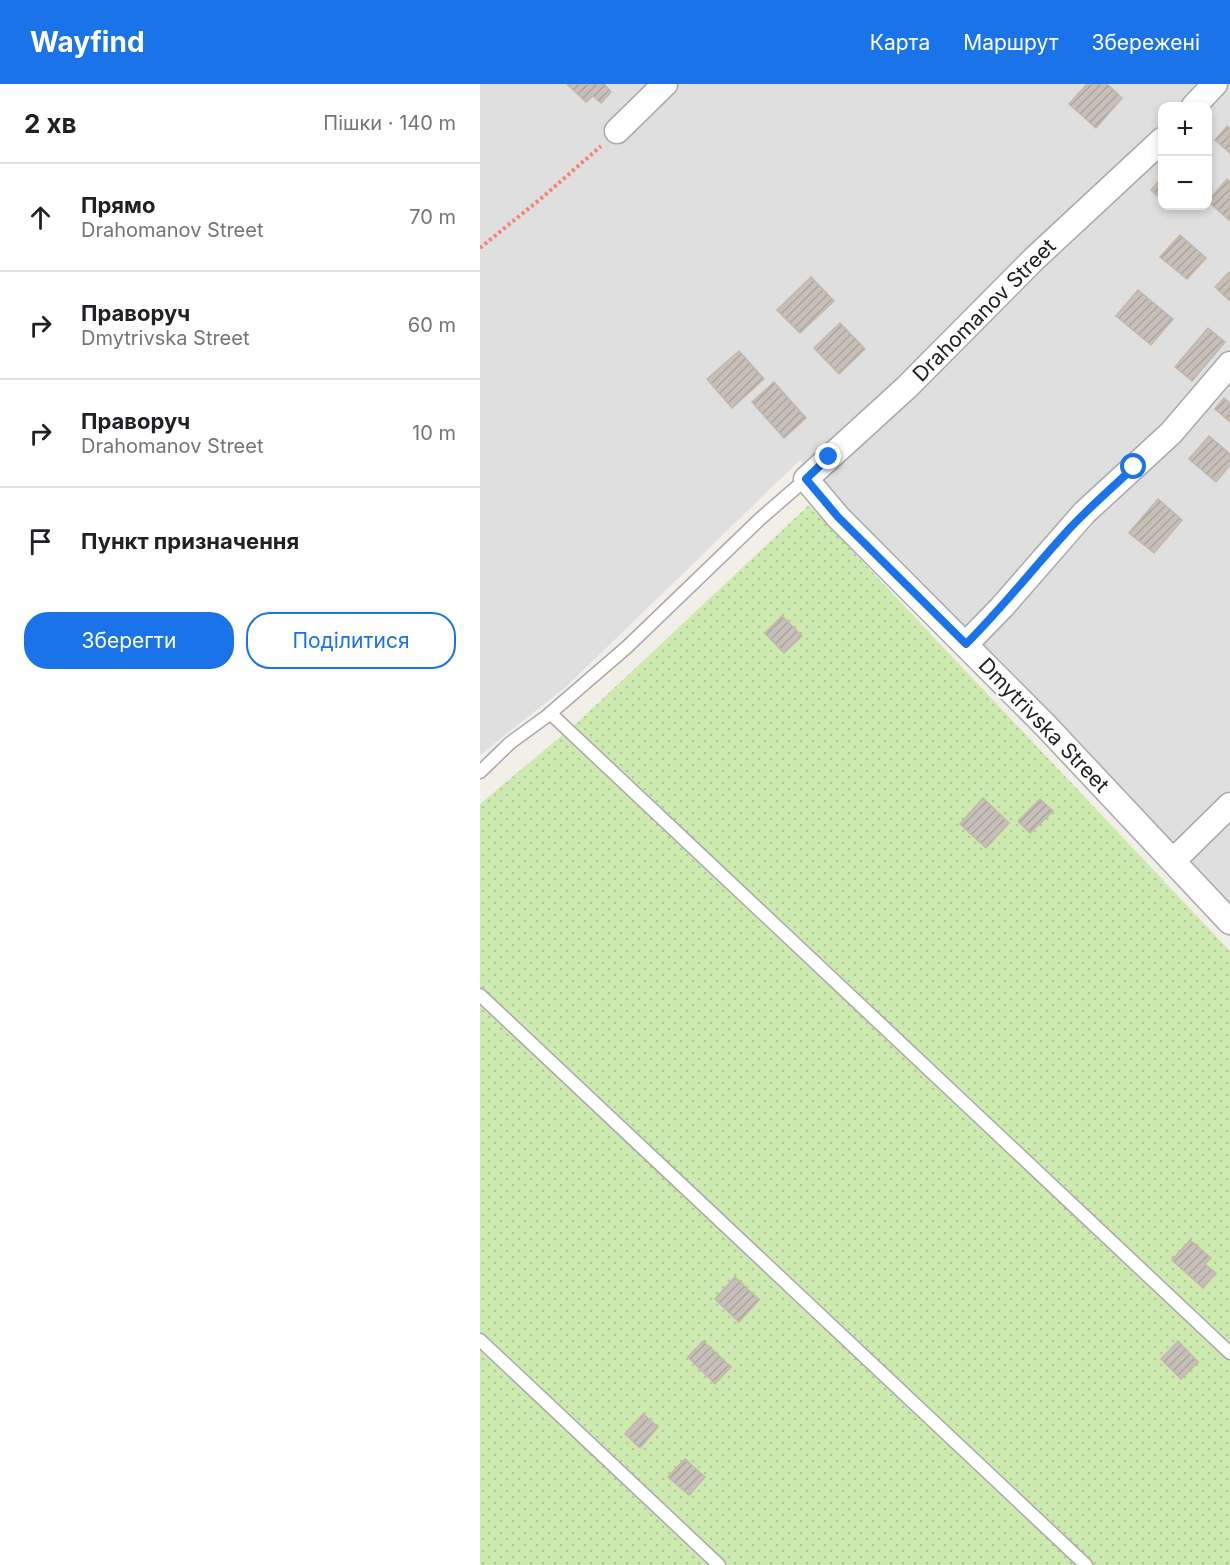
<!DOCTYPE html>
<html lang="uk">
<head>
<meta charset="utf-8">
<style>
  body { margin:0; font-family:Inter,sans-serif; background:#f2f2f2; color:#202124 }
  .controls { position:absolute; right:18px; top:18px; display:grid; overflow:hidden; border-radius:12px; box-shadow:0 3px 9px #0003 }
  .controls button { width:54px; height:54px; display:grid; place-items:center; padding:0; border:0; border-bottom:2px solid #e0e0e0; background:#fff; color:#202124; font:30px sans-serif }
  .stop { position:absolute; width:18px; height:18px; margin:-14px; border:4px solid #1a73e8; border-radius:50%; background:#fff }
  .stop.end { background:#1a73e8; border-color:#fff; box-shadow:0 2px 6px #0008 }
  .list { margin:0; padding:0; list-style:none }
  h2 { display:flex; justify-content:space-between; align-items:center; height:78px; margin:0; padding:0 24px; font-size:26px }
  h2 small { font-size:20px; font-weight:400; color:#757577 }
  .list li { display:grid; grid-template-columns:39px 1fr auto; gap:18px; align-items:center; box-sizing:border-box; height:108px; padding:0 24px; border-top:2px solid #e0e0e0 }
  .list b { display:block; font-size:22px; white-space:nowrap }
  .list p { margin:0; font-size:20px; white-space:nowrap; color:#757577 }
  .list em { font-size:20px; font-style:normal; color:#757577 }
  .actions { display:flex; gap:12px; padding:18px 24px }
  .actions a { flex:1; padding:14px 0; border:2px solid #1a73e8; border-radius:24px; text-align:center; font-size:21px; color:#1a73e8 }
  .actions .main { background:#1a73e8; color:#fff }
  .icon { flex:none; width:33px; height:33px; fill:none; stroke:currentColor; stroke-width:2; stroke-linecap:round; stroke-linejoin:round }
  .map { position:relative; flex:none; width:750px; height:1481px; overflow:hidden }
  header { display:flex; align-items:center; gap:36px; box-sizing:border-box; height:84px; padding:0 30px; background:#1a73e8; color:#fff }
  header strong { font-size:28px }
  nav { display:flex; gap:33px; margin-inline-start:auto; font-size:21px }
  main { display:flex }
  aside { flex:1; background:#fff }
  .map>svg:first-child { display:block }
  .residential { fill:#e0dfdf; fill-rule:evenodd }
  .garden { fill:url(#garden-dots) }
  .building { fill:url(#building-hatch); stroke:#c4b6ab; stroke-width:1.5 }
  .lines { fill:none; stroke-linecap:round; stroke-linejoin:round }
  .lane-casing { stroke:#a9a9a9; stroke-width:15 }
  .street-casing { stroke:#a9a9a9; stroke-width:27 }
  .path { stroke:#fa8072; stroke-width:4; stroke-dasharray:3 3; stroke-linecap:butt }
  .lane { stroke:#fff; stroke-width:12 }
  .street { stroke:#fff; stroke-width:24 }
  .route { stroke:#1a73e8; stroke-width:8 }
  .labels { text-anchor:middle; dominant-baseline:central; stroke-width:4.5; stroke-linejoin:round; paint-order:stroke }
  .street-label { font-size:21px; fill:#222; stroke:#fff }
</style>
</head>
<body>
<header>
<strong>Wayfind</strong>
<nav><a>Карта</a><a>Маршрут</a><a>Збережені</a></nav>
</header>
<main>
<aside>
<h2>2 хв<small>Пішки · 140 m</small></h2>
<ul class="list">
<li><svg class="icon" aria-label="ahead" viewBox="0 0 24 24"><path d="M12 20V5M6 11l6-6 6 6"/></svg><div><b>Прямо</b><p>Drahomanov Street</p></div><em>70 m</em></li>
<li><svg class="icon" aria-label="right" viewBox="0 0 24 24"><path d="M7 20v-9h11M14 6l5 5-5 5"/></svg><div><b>Праворуч</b><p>Dmytrivska Street</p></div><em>60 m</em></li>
<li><svg class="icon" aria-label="right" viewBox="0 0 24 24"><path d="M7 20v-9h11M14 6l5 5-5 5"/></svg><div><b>Праворуч</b><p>Drahomanov Street</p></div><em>10 m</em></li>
<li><svg class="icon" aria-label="arrive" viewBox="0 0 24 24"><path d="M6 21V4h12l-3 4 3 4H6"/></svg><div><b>Пункт призначення</b></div></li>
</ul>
<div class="actions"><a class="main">Зберегти</a><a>Поділитися</a></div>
</aside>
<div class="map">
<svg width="750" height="1481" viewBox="0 0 750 1481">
  <defs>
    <pattern id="garden-dots" width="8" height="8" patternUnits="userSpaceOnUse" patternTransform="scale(1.5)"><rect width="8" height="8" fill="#cdebb0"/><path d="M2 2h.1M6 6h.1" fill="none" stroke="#b0c997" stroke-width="1.8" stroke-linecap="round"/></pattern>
    <pattern id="building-hatch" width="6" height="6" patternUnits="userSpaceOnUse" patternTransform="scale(1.5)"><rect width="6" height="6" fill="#c7bfb8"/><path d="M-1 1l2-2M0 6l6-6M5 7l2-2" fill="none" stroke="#aba49e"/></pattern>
  </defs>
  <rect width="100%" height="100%" fill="#f2efe9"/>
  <path class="residential" d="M0,0H750V823L320,376L87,602L0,671ZM682,22H728V122H682Z"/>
  <path class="garden" d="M329,421L750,867V1481H0V720L99,637Z"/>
  <path class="building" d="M87,0H124L131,8L121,19L113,12L106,18Z
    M607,0H627L642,14L616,44L589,20Z
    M747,42L750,45V69L735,56Z
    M682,93V116L671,106Z
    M747,95L750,98V137L728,117Z
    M700,151L726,174L707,195L680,173Z
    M749,188L750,189V217L735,203Z
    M331,193L354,217L320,249L297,226Z
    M658,206L693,235L671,261L636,232Z
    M360,239L385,265L359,290L334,264Z
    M728,244L745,258L712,297L695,283Z
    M259,267L284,295L252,324L227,295Z
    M294,298L326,334L304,354L272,318Z
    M744,314L750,319V338L735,325Z
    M729,352L750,370V381L736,398L709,375Z
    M678,415L702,436L674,469L649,449Z
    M302,532L322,552L304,569L285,549Z
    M503,714L529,739L506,764L480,740Z
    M560,715L573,727L550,749L538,737Z
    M710,1156L731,1174L725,1180L736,1189L723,1204L692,1176Z
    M255,1193L279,1216L259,1238L235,1215Z
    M223,1257L251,1283L235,1300L208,1273Z
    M698,1257L718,1278L701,1295L681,1275Z
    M163,1330L178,1343L160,1364L145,1350Z
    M205,1375L225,1393L209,1411L188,1393Z"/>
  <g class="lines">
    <defs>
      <path id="lane" d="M70,629L750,1269
        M0,688L30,659L67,632L147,563L280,435L326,395
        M0,911L606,1481
        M0,1256L239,1481"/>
      <path id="street" d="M714,22L735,0
        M137,47L185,0
        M682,56L554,175L427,303L326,395L358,433L566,642L750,838
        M486,560L522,523L604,429L691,349L750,280
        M693,777L750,721"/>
    </defs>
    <use href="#lane" class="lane-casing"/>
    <use href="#street" class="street-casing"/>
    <path class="path" d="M0,164L64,112L121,62"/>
    <use href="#lane" class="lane"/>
    <use href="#street" class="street"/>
  </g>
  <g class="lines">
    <path class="route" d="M349,373L326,395L358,433L486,560C523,523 555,482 591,443C611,422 633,403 654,383"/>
  </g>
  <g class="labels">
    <g class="street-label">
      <text transform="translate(504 226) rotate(-45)">Drahomanov Street</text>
      <text transform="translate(564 641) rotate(46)">Dmytrivska Street</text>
    </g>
  </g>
</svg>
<div class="controls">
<button>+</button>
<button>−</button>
</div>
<div class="stop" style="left:654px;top:383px"></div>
<div class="stop end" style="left:349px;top:373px"></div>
</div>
</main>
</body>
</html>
